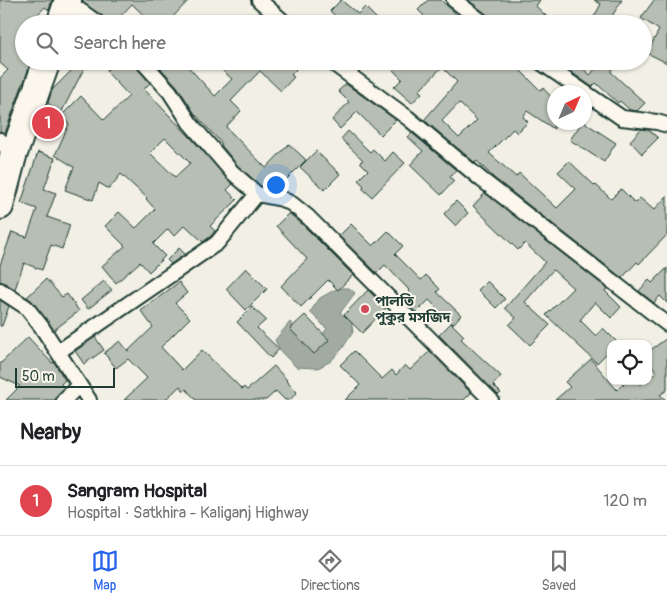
<!DOCTYPE html>
<html lang="en">
<head>
<meta charset="utf-8">
<style>
  body { margin:0; font-family:Pangolin,"Noto Sans Bengali",sans-serif; background:#f6f6f6; color:#202124 }
  .controls { position:absolute; right:15px; bottom:15px; display:grid; overflow:hidden; border-radius:10px; box-shadow:0 1px 4px #0004 }
  .controls button { width:45px; height:45px; display:grid; place-items:center; padding:0; border:0; border-bottom:1px solid #e0e0e0; background:#fff; color:#202124; font:25px sans-serif }
  .compass { position:absolute; left:547px; top:85px; width:45px; height:45px; border-radius:50%; background:#fff; box-shadow:0 1px 4px #0004; rotate:44deg }
  .scale { position:absolute; left:15px; bottom:12px; width:100px; box-sizing:border-box; padding-left:5px; border:2px solid #1f3d34; border-top:0; font-size:14px; line-height:18px; white-space:nowrap; color:#1f3d34; -webkit-text-stroke:4px #fbf7ec; paint-order:stroke }
  .you { position:absolute; left:275px; top:184px; width:18px; height:18px; margin:-12px; border:4px solid #fff; border-radius:50%; background:#1a73e8; box-shadow:0 0 0 8px #1a73e833 }
  .badge { display:grid; place-items:center; width:32px; height:32px; border-radius:50%; background:#2563eb; color:#fff; font-size:16px; font-weight:700 }
  .pin { position:absolute; translate:-50% -50%; border:2px solid #fff; box-shadow:0 1px 5px #0006 }
  .list { margin:0; padding:0; list-style:none }
  h2 { display:flex; justify-content:space-between; align-items:center; height:65px; margin:0; padding:0 20px; font-size:21px }
  h2 small { font-size:16px; font-weight:400; color:#757577 }
  .list li { display:grid; grid-template-columns:32px 1fr auto; gap:15px; align-items:center; box-sizing:border-box; height:70px; padding:0 20px; border-top:1px solid #e0e0e0 }
  .list b { display:block; font-size:19px; white-space:nowrap }
  .list p { margin:0; font-size:16px; white-space:nowrap; color:#757577 }
  .list em { font-size:16px; font-style:normal; color:#757577 }
  .icon { flex:none; width:28px; height:28px; fill:none; stroke:currentColor; stroke-width:2; stroke-linecap:round; stroke-linejoin:round }
  .map { position:relative; flex:none; width:667px; height:400px; overflow:hidden }
  .search { position:absolute; background:#fff; box-shadow:0 1px 4px #0004; left:15px; right:15px; top:15px; height:55px; display:flex; align-items:center; gap:12px; box-sizing:border-box; padding:0 18px; border-radius:28px; color:#757577; font-size:19px }
  .sheet { height:135px; background:#fff }
  nav { display:flex; justify-content:space-around; align-items:center; box-sizing:border-box; height:70px; border-top:1px solid #e0e0e0; background:#fff; font-size:14px; color:#757577 }
  nav a { display:grid; justify-items:center; gap:2px }
  nav .on { color:#2563eb }
  .map>svg:first-child { display:block }
  .water { fill:#a2aba1; stroke:#6e7f75 }
  .building { fill:#b7beb3; stroke:#1f3d34; fill-rule:evenodd }
  .lines { fill:none; stroke-linecap:round; stroke-linejoin:round }
  .street-casing { stroke:#1f3d34; stroke-width:18 }
  .highway-casing { stroke:#1f3d34; stroke-width:30 }
  .street { stroke:#fbf7ec; stroke-width:14 }
  .highway { stroke:#fbf7ec; stroke-width:26 }
  .poi-dot { fill:#d1495b; stroke:#fbf7ec; stroke-width:2 }
  .labels { text-anchor:middle; dominant-baseline:central; stroke-width:4; stroke-linejoin:round; paint-order:stroke }
  .poi-label { font-size:14px; font-weight:bold; fill:#1f3d34; stroke:#fbf7ec; text-anchor:start }
</style>
</head>
<body>
<div class="map">
<svg width="667" height="400" viewBox="0 0 667 400">
  <rect width="100%" height="100%" fill="#f2f0e5"/>
  <filter id="ink" filterUnits="userSpaceOnUse"><feTurbulence type="fractalNoise" baseFrequency=".02" numOctaves="2"/><feDisplacementMap in="SourceGraphic" scale="10" xChannelSelector="R" yChannelSelector="G"/><feConvolveMatrix kernelMatrix="1 2 1 2 8 2 1 2 1" color-interpolation-filters="sRGB"/></filter>
  <g filter="url(#ink)">
    <path class="water" d="M338,288H349L355,293L340,313L351,319L353,332L342,349L331,361L318,368L296,367L280,351L275,340L290,322L311,346L327,329L310,312L320,298Z"/>
    <path class="building" d="M0,0H52L49,10L45,7L28,24H24V61H31L24,82L21,85L22,86L5,133L0,131V78L8,70L0,63Z
      M83,0H189L166,24H153L132,4L113,24H108L104,17L82,2Z
      M341,0L358,14L365,7L382,24H344L330,11Z
      M428,0H441L458,16L459,15L470,24H432L418,10Z
      M468,0H540L536,6L554,24H494L490,17Z
      M594,0H622L607,24H590L601,4Z
      M654,0H667V63L647,53L659,30L641,18Z
      M62,61H88L60,115L48,103L52,90L71,71L61,66Z
      M115,61H133L136,67L150,83L144,89L190,137L233,184L227,190L237,200L210,226L215,231L211,236L203,242L185,225L174,236L168,229L153,244L165,256L149,272L140,262L116,283L102,266L125,246L105,226L119,212L136,228L155,209L146,199L147,198L121,174L109,189L99,183L93,200L65,190L74,167L55,155L69,124L61,116L81,96L104,120L129,96L106,71ZM165,138L190,163L175,177L150,153Z
      M154,61H183L215,96L232,79L221,69L229,61H287L296,70L291,75L294,77L281,91L260,71L231,101L241,111L226,127L266,168L289,144L306,160L281,185L283,188L281,190L261,186L238,166L221,145L222,144L195,114L177,86Z
      M384,61H526L519,69L540,90L543,88L554,100V129L527,111L523,117L528,122L517,133L513,129L489,153L516,177L519,173L557,208L576,189L558,172L569,161L595,186L596,185L611,199L621,189L635,203L640,198L654,210L667,196V235L639,264L637,262L622,278L494,178L477,161L475,163L424,120L457,82L442,67L419,91L422,93L412,103L394,87L402,79ZM459,103L477,120L459,138L442,121Z
      M556,61H575L590,75L602,61H617L611,72L645,103L637,111L630,110L620,101L618,103L596,83L592,87Z
      M346,84L396,120L381,135L357,112L340,129L332,120L349,102L338,91Z
      M582,122H584L616,143L604,162L570,140Z
      M641,129L649,130L658,138L642,154L630,141Z
      M348,131L370,152L373,149L385,161L393,152L405,163L372,197L362,188L364,186L358,180L368,170L360,162L363,160L341,139Z
      M412,133L456,170L450,177L454,181L441,195L410,165L423,151L408,137Z
      M316,151L340,174L324,190L300,167Z
      M38,152L55,158L44,189L56,193L47,217L70,225L62,249L51,245L42,270L24,263L15,289L0,281V265L12,232L27,237L37,209L21,203Z
      M485,193L607,288L605,291L621,307L611,318L595,302L580,320L596,336L603,328L617,342L616,344H611V349L597,363L546,315L573,288L553,270L525,302L550,325L530,345L509,325L516,318L505,308L545,262L525,243L518,250L473,206Z
      M456,201L468,213L456,226L444,214Z
      M289,213L302,224L353,275L338,290L328,280L301,307L281,286L307,259L276,226Z
      M351,224L373,246L388,231L403,246L395,254L421,280L426,275L440,289L437,292L461,315L453,324L429,300L416,313L402,299L410,291L385,265L377,273L339,236Z
      M179,248L185,254L171,264L167,260Z
      M246,268L267,289L246,310L226,289Z
      M667,268V303L660,296L654,303L639,291L649,280L652,283Z
      M46,279L62,297L67,294L79,311L54,330L33,302L27,297Z
      M104,281L112,290L88,309L81,300Z
      M487,281L505,299L496,308L478,290Z
      M179,282L187,293L175,303L190,318L161,347L182,370L202,350L242,389L244,387L247,390L274,366L287,380L286,381L297,392L290,400H285L276,391L266,400H196L186,389L184,391L180,386L165,400H124L147,378L128,359L116,368L104,353L120,341L128,351L153,327L141,311Z
      M368,290L386,308L362,333L344,315Z
      M0,300L9,306L2,326H0Z
      M252,307L266,320L257,328L279,349L271,358L237,322Z
      M305,315L329,340L314,354L290,329Z
      M451,323L464,336L461,339L501,376L493,385L501,393L498,395L439,335Z
      M28,337L52,363L54,362L65,380L61,384L64,388L58,394L55,400H6L20,386L0,377V364Z
      M95,337L104,350L84,364L75,351Z
      M667,338V390L660,395L666,400H555L570,387L565,382L591,359L617,390L626,381H637L640,385L645,381H648V379L657,372L648,361V352Z
      M354,351L382,379L392,370L396,375L405,365L410,370L430,351L471,393L464,400H345L360,385L340,365Z"/>
    <g class="lines">
      <defs>
        <path id="street" d="M259,0L286,24
          M454,0L485,24
          M68,2L99,24
          M142,61L170,92L190,123L232,172L257,194L282,199L292,204L308,217L491,400
          M330,61L408,118L482,180L667,324
          M539,61L622,118L657,122L667,125
          M0,140L13,156
          M0,290L26,307L41,326L89,400
          M58,352L217,243L257,194
          M64,400L79,385"/>
        <path id="highway" d="M60,24L68,0
          M0,206L13,156L47,61"/>
      </defs>
      <use href="#street" class="street-casing"/>
      <use href="#highway" class="highway-casing"/>
      <use href="#street" class="street"/>
      <use href="#highway" class="highway"/>
    </g>
  </g>
  <circle class="poi-dot" cx="365" cy="309" r="5"/>
  <g class="labels">
    <g class="poi-label">
      <text x="375" y="301">পালতি<tspan x="375" dy="16">পুকুর মসজিদ</tspan></text>
    </g>
  </g>
</svg>
<div class="controls">
<button><svg class="icon" aria-label="locate" viewBox="0 0 24 24"><circle cx="12" cy="12" r="6"/><path d="M12 2v4M12 18v4M2 12h4M18 12h4"/></svg></button>
</div>
<svg class="compass" viewBox="-18 -18 36 36"><path d="M0-13l5 13h-10z" fill="#e53935"/><path d="M0 13l5-13h-10z" fill="#757577"/></svg>
<div class="scale">50 m</div>
<div class="you"></div>
<div class="pin badge" style="left:48px;top:123px;background:#e0444e">1</div>
<div class="search"><svg class="icon" aria-label="search" viewBox="0 0 24 24"><circle cx="10" cy="10" r="6"/><path d="M15 15l6 6"/></svg>Search here</div>
</div>
<section class="sheet">
<h2>Nearby<small></small></h2>
<ul class="list">
<li><span class="badge" style="background:#e0444e">1</span><div><b>Sangram Hospital</b><p>Hospital · Satkhira - Kaliganj Highway</p></div><em>120 m</em></li>
</ul>
</section>
<nav>
<a class="on"><svg class="icon" aria-label="map" viewBox="0 0 24 24"><path d="M3 6l6-2 6 2 6-2v14l-6 2-6-2-6 2zM9 4v14M15 6v14"/></svg>Map</a>
<a><svg class="icon" aria-label="directions" viewBox="0 0 24 24"><path d="M12 3l9 9-9 9-9-9zM9 14v-3h6M13 9l2 2-2 2"/></svg>Directions</a>
<a><svg class="icon" aria-label="saved" viewBox="0 0 24 24"><path d="M7 4h10v16l-5-4-5 4z"/></svg>Saved</a>
</nav>
</body>
</html>
